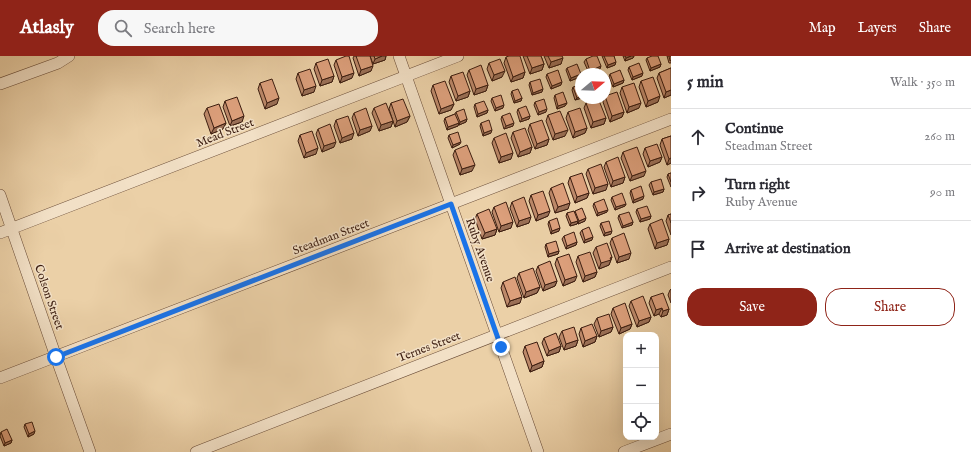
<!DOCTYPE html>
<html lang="en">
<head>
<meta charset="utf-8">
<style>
  body { margin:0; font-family:"IM FELL English",serif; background:#f7f7f7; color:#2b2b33 }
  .controls { position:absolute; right:12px; bottom:12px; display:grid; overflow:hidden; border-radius:8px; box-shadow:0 4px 16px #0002 }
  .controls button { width:36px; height:36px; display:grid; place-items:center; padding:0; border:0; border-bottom:1px solid #e1e1e2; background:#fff; color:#2b2b33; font:20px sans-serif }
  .compass { position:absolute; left:575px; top:12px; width:36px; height:36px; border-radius:50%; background:#fff; box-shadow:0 4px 16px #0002; rotate:71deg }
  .stop { position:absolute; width:12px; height:12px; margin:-9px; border:3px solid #1a73e8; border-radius:50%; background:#fff }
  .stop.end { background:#1a73e8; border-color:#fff; box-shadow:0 1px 4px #0008 }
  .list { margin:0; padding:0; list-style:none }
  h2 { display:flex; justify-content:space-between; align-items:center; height:52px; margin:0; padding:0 16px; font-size:17px }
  h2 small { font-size:13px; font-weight:400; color:#7c7c81 }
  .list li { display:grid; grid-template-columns:26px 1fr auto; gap:12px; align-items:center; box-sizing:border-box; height:56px; padding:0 16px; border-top:1px solid #e1e1e2 }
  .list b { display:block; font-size:15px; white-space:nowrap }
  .list p { margin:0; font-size:13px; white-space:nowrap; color:#7c7c81 }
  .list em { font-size:13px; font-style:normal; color:#7c7c81 }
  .actions { display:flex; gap:8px; padding:12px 16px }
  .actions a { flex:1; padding:9px 0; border:1px solid #8f2418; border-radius:16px; text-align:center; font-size:14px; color:#8f2418 }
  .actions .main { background:#8f2418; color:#fff }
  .icon { flex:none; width:22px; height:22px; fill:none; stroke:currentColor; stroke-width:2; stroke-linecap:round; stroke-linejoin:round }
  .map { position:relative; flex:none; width:671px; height:396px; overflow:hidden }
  header { display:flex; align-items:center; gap:24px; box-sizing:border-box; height:56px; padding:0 20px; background:#8f2418; color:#fff }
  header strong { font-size:19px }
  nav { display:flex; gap:22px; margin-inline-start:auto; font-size:14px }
  .search { width:280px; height:36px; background:#f7f7f7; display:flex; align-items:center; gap:10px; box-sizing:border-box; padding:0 14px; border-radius:16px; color:#7c7c81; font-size:15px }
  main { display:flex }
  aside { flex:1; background:#fff }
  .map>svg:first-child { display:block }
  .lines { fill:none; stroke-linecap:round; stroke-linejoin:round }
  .street-casing { stroke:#684a36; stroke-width:12 }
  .street { stroke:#f2e0c6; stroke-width:11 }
  .wall { fill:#bd896a; stroke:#3c1d10 }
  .shaded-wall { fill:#9a6f56; stroke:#3c1d10 }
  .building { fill:#dc9f7b; stroke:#3c1d10 }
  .route { stroke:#1a73e8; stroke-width:5 }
  .labels { text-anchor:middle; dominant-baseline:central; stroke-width:3; stroke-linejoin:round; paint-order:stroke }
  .street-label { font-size:12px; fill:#3c1d10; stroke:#f2e0c6 }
</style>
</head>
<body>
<header>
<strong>Atlasly</strong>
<div class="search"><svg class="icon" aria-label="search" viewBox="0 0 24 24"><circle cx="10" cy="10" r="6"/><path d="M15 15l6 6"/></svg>Search here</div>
<nav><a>Map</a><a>Layers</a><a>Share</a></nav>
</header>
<main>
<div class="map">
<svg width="671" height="396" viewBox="0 0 671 396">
  <rect width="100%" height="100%" fill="#ebd0a7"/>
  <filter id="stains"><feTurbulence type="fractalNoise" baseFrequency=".005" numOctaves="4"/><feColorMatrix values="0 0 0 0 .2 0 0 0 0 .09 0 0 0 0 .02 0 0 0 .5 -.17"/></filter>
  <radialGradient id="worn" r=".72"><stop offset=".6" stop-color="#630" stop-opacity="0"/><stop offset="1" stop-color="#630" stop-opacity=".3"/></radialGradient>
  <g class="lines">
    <defs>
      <path id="street" d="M399,0L538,396
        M0,28L58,7L69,0
        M0,139L56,301L90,396
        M0,177L458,0
        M0,322L671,63
        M196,396L671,211
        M624,396L671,378"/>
    </defs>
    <use href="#street" class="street-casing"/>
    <use href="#street" class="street"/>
  </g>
  <path class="wall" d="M354,0H370L371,15L359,20L353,2Z
    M370,0H386L385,4L373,8Z
    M523,0H541L544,8L542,14L530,18Z
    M544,0H562L561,8L549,12Z
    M602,0H614L615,9L607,12Z
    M623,0H634L633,2L625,5Z
    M667,0H671V7H669Z
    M506,1L525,16L523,22L511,26L504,7Z
    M647,2L661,8L660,11L650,15L646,4Z
    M586,3L600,13L589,17L584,6Z
    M336,4L352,22L340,27L334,9Z
    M316,7L334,20L332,26L320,30L314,13Z
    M489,7L502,21L492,25L487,13Z
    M629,11L642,20L632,24L628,14Z
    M567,12L581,18L580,21L570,25L566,14Z
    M671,12V39L664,42L657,22L659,17Z
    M469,14L488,29L486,35L474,39L467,19Z
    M298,17L314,36L302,40L296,23Z
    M547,18L561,29L551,33L546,21Z
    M610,18L624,24L623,27L613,31L609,21Z
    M451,20L470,35L468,41L456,45L449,26Z
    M641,25L658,46L646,51L639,31Z
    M530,26L542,36L532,39L529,29Z
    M260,27L277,48L265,53L258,33Z
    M433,29L454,48L451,54L439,58L431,35Z
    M573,31L581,42H582L575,44L572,34Z
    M622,31L639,52L627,57L620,37Z
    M512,35L522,42L521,45L514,47L511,38Z
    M555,39L567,47L565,50L557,53L554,42Z
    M605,40L624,56L622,61L610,66L603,46L604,42H605Z
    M492,42L503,52L495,55L491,45Z
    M225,45L242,66L230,70L223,51Z
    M535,46L546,56L538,59L534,49Z
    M391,47L410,60L407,66L395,71L389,53Z
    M586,47L606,62L604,68L591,72L584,52Z
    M475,48L488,54L487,57L477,61L474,51Z
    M207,52L226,67L223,73L211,78L204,58Z
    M374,52L393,65L391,71L379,75L372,57Z
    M518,53L530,60L529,63L520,66L517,56Z
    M456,56L467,63L466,66L459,69L458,68V70L447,74L444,65L445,62L455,58Z
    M568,56L587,72L585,77L573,82L566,62Z
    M354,57L372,70L370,75L358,80L352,62Z
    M548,59L565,80L553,84L546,65Z
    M502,60L513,70L504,73L501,63Z
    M336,64L352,83L340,87L334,70Z
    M481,67L491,77L483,80L480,70Z
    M530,68L549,83L547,89L535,93L528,74Z
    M318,73L334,91L322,96L316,78Z
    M513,76L532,91L530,97L518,101L511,82Z
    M300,79L316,98L304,102L298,85Z
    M449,79L460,88L452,92L448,82Z
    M671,80V107L667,109L660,89L662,83Z
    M494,82L511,103L499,107L492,87Z
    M645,92L662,101L660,106L648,111L643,98Z
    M455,94L472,115L460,119L453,99Z
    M623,96L644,120L630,125L621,102Z
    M606,106L625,121L623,127L611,131L604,111Z
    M588,113L606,134L593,138L586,118Z
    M671,117V131L667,121L668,118Z
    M570,121L589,137L587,142L575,147L568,127Z
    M651,126L664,133L663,136L653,139L649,129Z
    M551,132L568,153L555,157L549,137Z
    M631,134L643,143L633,147L630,137Z
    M531,139L548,160L536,165L529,145Z
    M612,141L626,148L625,150L615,154L611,144Z
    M512,146L529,167L517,171L510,152Z
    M594,147L607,156L597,160L593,150Z
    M494,151L511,172L499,176L492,156Z
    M637,153L651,160L650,163L640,166L636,156Z
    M575,155L585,165L578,168L577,167V168L570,170L566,160L567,157L575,156Z
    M477,158L497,173L495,179L482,183L475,163Z
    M671,158V179L666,165L668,159Z
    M619,159L633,166L632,169L622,172L618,162Z
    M549,165L559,175L551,178L548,168Z
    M601,167L611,178L604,180L600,170Z
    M650,168L669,183L667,189L655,193L648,173Z
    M582,174L592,184L584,187L580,177Z
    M564,180L577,186L576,189L566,193L562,183Z
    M612,182L629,203L617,207L610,187Z
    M546,188L559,195L558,198L548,201L545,191Z
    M596,191L612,201L609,209L599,213L593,197Z
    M578,200L597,216L595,221L583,226L576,206Z
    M557,202L575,225L563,230L555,208Z
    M538,210L557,225L555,230L543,235L536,215Z
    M519,217L540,231L537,237L524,242L517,222Z
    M503,226L520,247L507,251L501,232Z
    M671,233V247L668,239L670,234Z
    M651,241L669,253L667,259L661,261L659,258L654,260L649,247Z
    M631,245L651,261L649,266L637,271L629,250Z
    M613,252L632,268L630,273L619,278L611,258Z
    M597,262L613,271L611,276L599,281L594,268Z
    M581,272L597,280L595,286L583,291L579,278Z
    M562,275L578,284L576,290L564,294L559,281Z
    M544,282L561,290L559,296L547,300L542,287Z
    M525,290L544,305L542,311L530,316L523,296Z
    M25,368L34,378L28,381L24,371Z
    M1,376L12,384L11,387L4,390L0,380Z"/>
  <path class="shaded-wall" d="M382,0H386L385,4L373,8L375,3Z
    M631,0H634L633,2L625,5L626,2Z
    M563,2L561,8L549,12L551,6Z
    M616,6L615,9L607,12L608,9Z
    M544,8L542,14L530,18L532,12Z
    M661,8L660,11L650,15L651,12Z
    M373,10L371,15L359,20L361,14Z
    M601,10L600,13L589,17L590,15Z
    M505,15L502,21L492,25L494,19Z
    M525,16L523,22L511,26L513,21Z
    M354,17L352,22L340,27L342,21Z
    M643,17L642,20L632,24L633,21Z
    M581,18L580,21L570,25L571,22Z
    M334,20L332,26L320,30L322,24Z
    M624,24L623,27L613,31L614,28Z
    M562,26L561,29L551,33L552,30Z
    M488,29L486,35L474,39L476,33Z
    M316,30L314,36L302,40L304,34Z
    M543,33L542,36L532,39L533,37Z
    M671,34V39L664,42L666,36Z
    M470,35L468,41L456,45L458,40Z
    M581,40V42H582L575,44L577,42Z
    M660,40L658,46L646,51L648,45Z
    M279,42L277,48L265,53L267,47Z
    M522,42L521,45L514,47L515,45Z
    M567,47L565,50L557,53L558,50Z
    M641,47L639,52L627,57L629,51Z
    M454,48L451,54L439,58L441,53Z
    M504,49L503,52L495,55L496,52Z
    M547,53L546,56L538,59L539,56Z
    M488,54L487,57L477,61L478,58Z
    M624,56L622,61L610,66L612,60Z
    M244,60L242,66L230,70L232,65Z
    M410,60L407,66L395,71L397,65Z
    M530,60L529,63L520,66L522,63Z
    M606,62L604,68L591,72L593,66Z
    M467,63L466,66L459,69L460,66Z
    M393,65L391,71L379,75L381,69Z
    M226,67L223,73L211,78L214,72Z
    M459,67L458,70L447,74L448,71Z
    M514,67L513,70L504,73L506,70Z
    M372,70L370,75L358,80L360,74Z
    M587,72L585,77L573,82L575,76Z
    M492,74L491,77L483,80L484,77Z
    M568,74L565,80L553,84L555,78Z
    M354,77L352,83L340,87L342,82Z
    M549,83L547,89L535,93L537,88Z
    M336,86L334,91L322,96L324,90Z
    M461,86L460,88L452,92L453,89Z
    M532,91L530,97L518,101L520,96Z
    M318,92L316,98L304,102L306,97Z
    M513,97L511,103L499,107L501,101Z
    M662,101L660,106L648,111L650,105Z
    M671,102V107L667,109L669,103Z
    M475,109L472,115L460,119L462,113Z
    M646,115L644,120L630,125L632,120Z
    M625,121L623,127L611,131L613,125Z
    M608,128L606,134L593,138L595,132Z
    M664,133L663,136L653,139L654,136Z
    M589,137L587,142L575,147L577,141Z
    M644,140L643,143L633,147L634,144Z
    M570,147L568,153L555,157L558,151Z
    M626,148L625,150L615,154L616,151Z
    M608,154L607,156L597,160L598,157Z
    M550,155L548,160L536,165L538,159Z
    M651,160L650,163L640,166L641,163Z
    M531,161L529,167L517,171L519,165Z
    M586,162L585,165L578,168L579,165Z
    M578,165L577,168L570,170L571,167Z
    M513,166L511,172L499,176L501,170Z
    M633,166L632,169L622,172L623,170Z
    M560,172L559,175L551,178L552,175Z
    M497,173L495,179L482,183L485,177Z
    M612,175L611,178L604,180L605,177Z
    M593,181L592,184L584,187L585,184Z
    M669,183L667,189L655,193L657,187Z
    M577,186L576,189L566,193L567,190Z
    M559,195L558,198L548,201L549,198Z
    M631,197L629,203L617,207L619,201Z
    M612,201L609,209L599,213L601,207Z
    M597,216L595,221L583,226L585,220Z
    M577,220L575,225L563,230L565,224Z
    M557,225L555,230L543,235L545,229Z
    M540,231L537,237L524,242L526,236Z
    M522,241L520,247L507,251L510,245Z
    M662,252L659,258L654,260L656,254Z
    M669,253L667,259L661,261L663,255Z
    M651,261L649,266L637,271L639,265Z
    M632,268L630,273L619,278L621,272Z
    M613,271L611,276L599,281L601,275Z
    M597,280L595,286L583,291L585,285Z
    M578,284L576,290L564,294L566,288Z
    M561,290L559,296L547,300L549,295Z
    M544,305L542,311L530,316L532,310Z
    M35,375L34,378L28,381L29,378Z
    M12,384L11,387L4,390L5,387Z"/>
  <path class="building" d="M346,0H349L354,17L342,21L336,4Z
    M356,0H370L373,10L361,14Z
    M374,0H382L375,3Z
    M509,0H520L525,16L513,21L506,1Z
    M527,0H541L544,8L532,12Z
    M548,0H562L563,2L551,6Z
    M593,0H597L601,10L590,15L586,3Z
    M604,0H614L616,6L608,9Z
    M625,0H631L626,2Z
    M652,0H658L661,8L651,12L647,2Z
    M669,0H671V4L670,5Z
    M328,3L334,20L322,24L316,7Z
    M500,3L505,15L494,19L489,7Z
    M639,7L643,17L633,21L629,11Z
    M577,8L581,18L571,22L567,12Z
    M481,9L488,29L476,33L469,14Z
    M671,12V34L666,36L659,17Z
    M310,13L316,30L304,34L298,17Z
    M558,14L562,26L552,30L547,18Z
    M620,14L624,24L614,28L610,18Z
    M463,16L470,35L458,40L451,20Z
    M653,21L660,40L648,45L641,25Z
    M272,23L279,42L267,47L260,27Z
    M540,23L543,33L533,37L530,26Z
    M445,25L454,48L441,53L433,29Z
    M634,27L641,47L629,51L622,31Z
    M581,29V40L577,42L573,31Z
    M518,33L522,42L515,45L512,35Z
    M563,36L567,47L558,50L555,39Z
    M617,36L624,56L612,60L605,40Z
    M501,39L504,49L496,52L492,42Z
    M237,41L244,60L232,65L225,45Z
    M598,42L606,62L593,66L586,47Z
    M403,43L410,60L397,65L391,47Z
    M544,43L547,53L539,56L535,46Z
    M484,45L488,54L478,58L475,48Z
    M386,47L393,65L381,69L374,52Z
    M219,48L226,67L214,72L207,52Z
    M526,50L530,60L522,63L518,53Z
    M366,52L372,70L360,74L354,57Z
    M580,52L587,72L575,76L568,56Z
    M464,53L467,63L460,66L456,56Z
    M560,55L568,74L555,78L548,59Z
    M510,57L514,67L506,70L502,60Z
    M455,58L459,67L448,71L445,62Z
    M348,60L354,77L342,82L336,64Z
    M489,64L492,74L484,77L481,67Z
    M542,64L549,83L537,88L530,68Z
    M330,68L336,86L324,90L318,73Z
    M525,72L532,91L520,96L513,76Z
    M312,75L318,92L306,97L300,79Z
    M458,76L461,86L453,89L449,79Z
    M506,77L513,97L501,101L494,82Z
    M671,80V102L669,103L662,83Z
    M657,88L662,101L650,105L645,92Z
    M467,89L475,109L462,113L455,94Z
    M637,91L646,115L632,120L623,96Z
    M618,101L625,121L613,125L606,106Z
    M601,108L608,128L595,132L588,113Z
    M582,117L589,137L577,141L570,121Z
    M671,117V126L668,118Z
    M661,123L664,133L654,136L651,126Z
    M563,127L570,147L558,151L551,132Z
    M641,130L644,140L634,144L631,134Z
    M543,135L550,155L538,159L531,139Z
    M622,137L626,148L616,151L612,141Z
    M524,141L531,161L519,165L512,146Z
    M604,143L608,154L598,157L594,147Z
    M506,146L513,166L501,170L494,151Z
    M647,150L651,160L641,163L637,153Z
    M582,152L586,162L579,165L575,155Z
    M489,153L497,173L485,177L477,158Z
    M574,155L578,165L571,167L567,157Z
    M629,156L633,166L623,170L619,159Z
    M671,158V167L668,159Z
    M557,162L560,172L552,175L549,165Z
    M662,163L669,183L657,187L650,168Z
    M609,165L612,175L605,177L601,167Z
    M589,171L593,181L585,184L582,174Z
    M574,176L577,186L567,190L564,180Z
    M624,177L631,197L619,201L612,182Z
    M556,185L559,195L549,198L546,188Z
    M607,187L612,201L610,202L611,204L601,207L596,191Z
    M590,196L597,216L585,220L578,200Z
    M569,198L577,220L565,224L557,202Z
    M550,205L557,225L545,229L538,210Z
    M533,212L540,231L526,236L519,217Z
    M515,221L522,241L510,245L503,226Z
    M663,237L669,253L663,255L662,252L656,254L651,241Z
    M643,240L651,261L639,265L631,245Z
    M625,247L632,268L621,272L613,252Z
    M609,258L613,271L601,275L597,262Z
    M592,268L597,280L585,285L581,272Z
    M574,271L578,284L566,288L562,275Z
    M556,277L561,290L549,295L544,282Z
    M537,286L544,305L532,310L525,290Z
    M32,366L35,375L29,378L25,368Z
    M7,373L12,384L5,387L1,376Z"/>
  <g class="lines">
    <path class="route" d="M56,301L451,148L501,291"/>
  </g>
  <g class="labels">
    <g class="street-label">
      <text transform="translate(225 77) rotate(-21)">Mead Street</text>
      <text transform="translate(331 181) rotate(-21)">Steadman Street</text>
      <text transform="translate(480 194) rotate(71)">Ruby Avenue</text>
      <text transform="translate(49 241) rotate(71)">Colson Street</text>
      <text transform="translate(429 291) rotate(-21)">Ternes Street</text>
    </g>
  </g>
  <rect width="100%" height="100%" filter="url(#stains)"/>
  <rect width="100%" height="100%" fill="url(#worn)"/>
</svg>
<div class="controls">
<button>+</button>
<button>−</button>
<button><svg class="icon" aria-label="locate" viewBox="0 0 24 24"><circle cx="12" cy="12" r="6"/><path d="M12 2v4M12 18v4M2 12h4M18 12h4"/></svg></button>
</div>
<svg class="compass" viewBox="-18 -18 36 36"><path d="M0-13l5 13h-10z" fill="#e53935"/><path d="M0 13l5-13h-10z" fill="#7c7c81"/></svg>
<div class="stop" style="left:56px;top:301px"></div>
<div class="stop end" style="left:501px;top:291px"></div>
</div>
<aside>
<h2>5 min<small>Walk · 350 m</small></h2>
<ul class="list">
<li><svg class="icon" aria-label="ahead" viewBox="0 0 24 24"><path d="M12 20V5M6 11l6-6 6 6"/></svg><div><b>Continue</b><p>Steadman Street</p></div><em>260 m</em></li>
<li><svg class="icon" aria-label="right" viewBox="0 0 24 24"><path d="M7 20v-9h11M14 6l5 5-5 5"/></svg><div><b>Turn right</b><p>Ruby Avenue</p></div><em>90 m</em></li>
<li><svg class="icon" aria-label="arrive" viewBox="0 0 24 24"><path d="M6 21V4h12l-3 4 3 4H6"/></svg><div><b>Arrive at destination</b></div></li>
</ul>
<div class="actions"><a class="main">Save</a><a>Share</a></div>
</aside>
</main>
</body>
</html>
